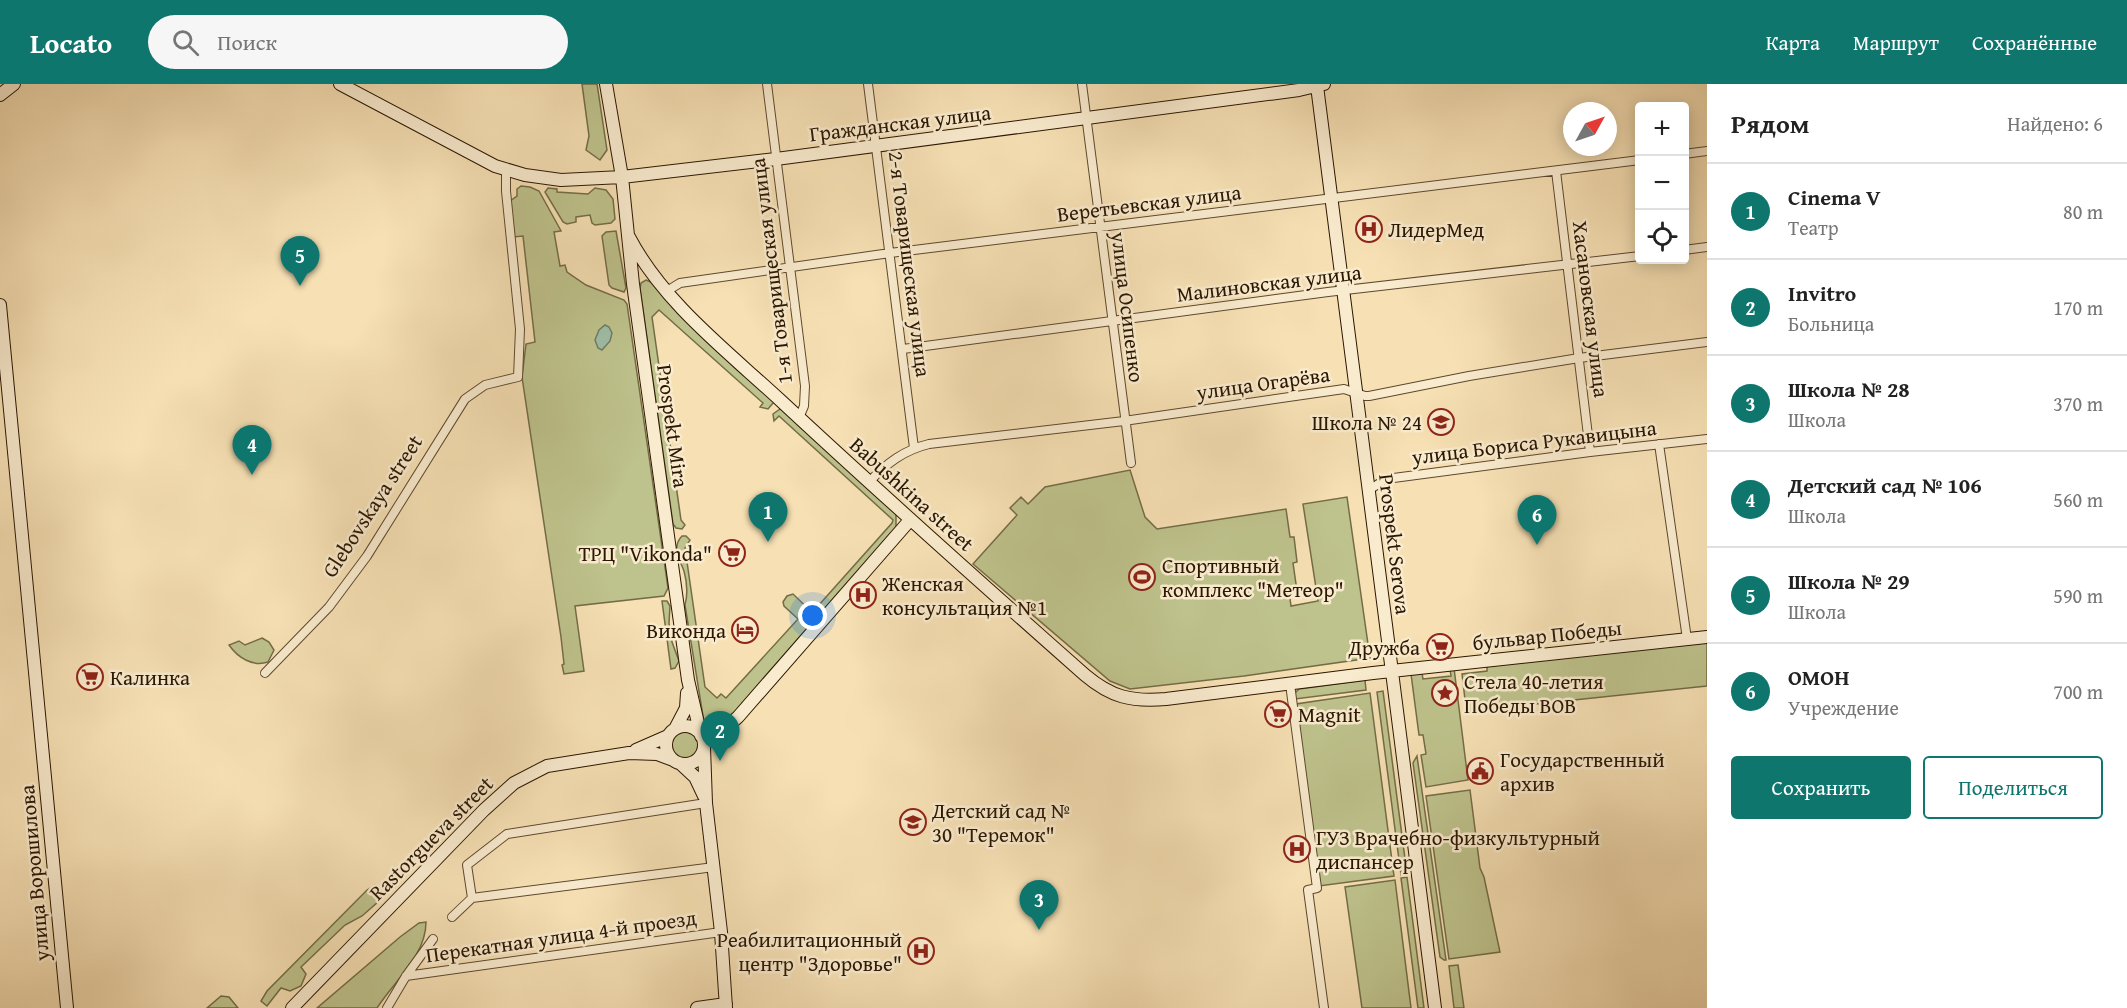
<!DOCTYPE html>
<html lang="ru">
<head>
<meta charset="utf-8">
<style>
  body { margin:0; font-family:"Gentium Book Plus",serif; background:#f6f6f6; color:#222 }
  .controls { position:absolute; right:18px; top:18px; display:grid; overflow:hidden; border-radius:6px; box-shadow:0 3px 15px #0003 }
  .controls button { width:54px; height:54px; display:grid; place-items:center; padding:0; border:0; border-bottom:2px solid #e0e0e0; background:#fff; color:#222; font:30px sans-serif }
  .compass { position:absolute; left:1563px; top:18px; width:54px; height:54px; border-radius:50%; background:#fff; box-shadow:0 3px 15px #0003; rotate:50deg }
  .you { position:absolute; left:813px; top:532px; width:21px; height:21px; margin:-15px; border:4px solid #fff; border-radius:50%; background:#1a73e8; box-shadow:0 0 0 9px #1a73e833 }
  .badge { display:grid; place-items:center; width:39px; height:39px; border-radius:50%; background:#0f766e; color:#fff; font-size:20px; font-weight:700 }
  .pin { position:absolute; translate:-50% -50px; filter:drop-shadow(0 2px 3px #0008) }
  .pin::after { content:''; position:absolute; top:32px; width:21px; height:18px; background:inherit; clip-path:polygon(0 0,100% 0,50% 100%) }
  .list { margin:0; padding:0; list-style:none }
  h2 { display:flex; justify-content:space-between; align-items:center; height:78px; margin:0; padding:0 24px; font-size:26px }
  h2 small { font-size:20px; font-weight:400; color:#767676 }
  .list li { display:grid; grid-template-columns:39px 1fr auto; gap:18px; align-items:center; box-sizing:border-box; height:96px; padding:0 24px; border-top:2px solid #e0e0e0 }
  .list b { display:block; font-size:22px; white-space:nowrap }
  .list p { margin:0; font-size:20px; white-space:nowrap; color:#767676 }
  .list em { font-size:20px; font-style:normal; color:#767676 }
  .actions { display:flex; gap:12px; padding:18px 24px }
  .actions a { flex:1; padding:14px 0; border:2px solid #0f766e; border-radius:6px; text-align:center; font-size:21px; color:#0f766e }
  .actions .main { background:#0f766e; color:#fff }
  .icon { flex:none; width:33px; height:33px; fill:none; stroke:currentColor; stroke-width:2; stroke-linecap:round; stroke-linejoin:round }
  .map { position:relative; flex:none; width:1707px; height:924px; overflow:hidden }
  header { display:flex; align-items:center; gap:36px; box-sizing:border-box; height:84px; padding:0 30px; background:#0f766e; color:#fff }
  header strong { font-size:28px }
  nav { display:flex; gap:33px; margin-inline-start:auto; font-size:21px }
  .search { width:420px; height:54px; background:#f6f6f6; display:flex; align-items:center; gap:15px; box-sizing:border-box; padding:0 21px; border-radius:33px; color:#767676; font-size:22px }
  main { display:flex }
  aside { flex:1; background:#fff }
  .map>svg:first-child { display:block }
  .green { fill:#bec28c; stroke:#746c46; stroke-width:1.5 }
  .water { fill:#9ebea7; stroke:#707b65; stroke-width:1.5 }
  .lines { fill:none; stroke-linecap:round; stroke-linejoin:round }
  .street-casing { stroke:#5e482e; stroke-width:10 }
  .secondary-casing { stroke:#2b1601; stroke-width:14 }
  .street { stroke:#f9ebce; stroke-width:8 }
  .secondary { stroke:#f9ebce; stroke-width:12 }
  .labels { text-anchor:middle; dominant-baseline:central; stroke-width:5; stroke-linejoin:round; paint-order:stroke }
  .street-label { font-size:21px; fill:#2b1601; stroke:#f9ebce }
  .poi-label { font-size:21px; fill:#2b1601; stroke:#f9ebce; text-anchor:start }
</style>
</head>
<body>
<header>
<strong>Locato</strong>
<div class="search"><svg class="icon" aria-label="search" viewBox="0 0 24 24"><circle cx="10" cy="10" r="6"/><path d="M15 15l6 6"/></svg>Поиск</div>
<nav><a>Карта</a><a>Маршрут</a><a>Сохранённые</a></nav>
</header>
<main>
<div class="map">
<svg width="1707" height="924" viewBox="0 0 1707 924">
  <rect width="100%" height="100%" fill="#f6e0b4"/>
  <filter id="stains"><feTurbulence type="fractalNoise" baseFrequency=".00333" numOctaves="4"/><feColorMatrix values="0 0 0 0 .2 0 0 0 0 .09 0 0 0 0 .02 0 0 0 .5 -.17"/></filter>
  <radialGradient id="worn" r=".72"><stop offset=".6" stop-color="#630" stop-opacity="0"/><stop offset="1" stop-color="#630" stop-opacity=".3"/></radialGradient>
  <path class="green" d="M582,0H597L607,66L600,76L586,66L589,52Z
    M521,102L530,103L539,107L560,145L561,147L554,148L560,182L565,181L567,188L586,201L624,216L627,220L668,504L664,512L575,522L584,587L564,590L562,581L564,580L561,553L522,293L526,260L535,258L523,152L513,153L510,117L517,112V105Z
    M548,104L557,105V108L588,110L595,104L606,106L613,115L615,135L611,139L595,141L592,139L590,131L576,133V138L567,140L563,138L545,108Z
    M616,147L626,204L624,208L612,204L609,201L602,152L606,148Z
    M646,196L653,199C680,227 707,256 735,284C748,296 763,304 774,318L768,325L760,323L763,319L659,226L652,233L681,436L685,441L682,445L676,444L673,440L640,204L641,199Z
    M780,325L784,326L896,429V444L826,526H822L818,522L892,439L893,436L779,332L774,337L773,330Z
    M1130,386L1145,433L1157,445L1286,425L1290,453H1294L1297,478L1293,479L1297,507H1289L1291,522L1318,517L1303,420L1347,413L1370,574L1244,592L1130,605L1110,597L973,480L1017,431L1010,424L1021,413L1028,420L1045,403Z
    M682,452H686L690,456L685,464L705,603L717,614L721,610L726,614L798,535L784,522L783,518L787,512L793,510L816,532V536L723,642L712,645L704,638L685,521C688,510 687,498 684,487C680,476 671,463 682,452Z
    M662,517H667L670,522L669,539L672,558L679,577L675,584L671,585Z
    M262,554L269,558L274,566L268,578C253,583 238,574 229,561L239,557L245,561Z
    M1707,556V602L1470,627L1466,624L1462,590L1487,587V580Z
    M1454,584L1468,696L1426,703L1421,671L1426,670L1423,651H1419L1411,590L1422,589L1423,595L1451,592L1450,585Z
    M1365,596L1366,606L1295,615V609L1299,605Z
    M1383,607L1407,790L1401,791L1377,608Z
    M1370,609L1394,792L1319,802L1296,620Z
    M669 661a16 16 0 1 1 32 0a16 16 0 1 1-32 0Z
    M1417,672L1446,876H1444L1440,873L1413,679Z
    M1470,706L1480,784L1484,793L1500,868L1449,875L1426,712Z
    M1407,793L1424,924H1418L1401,794Z
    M1395,796L1411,924H1362L1345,803Z
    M375,801L381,807L379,817L362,832L345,841L301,883L306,890L301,902L290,907L281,904L267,922L261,917L267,907L367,806Z
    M426,838C426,872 394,897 377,924H317L400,853L419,839Z
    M1458,881L1464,924H1454L1449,882Z
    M221,912L229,913L238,924H207Z"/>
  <path class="water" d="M605,241L609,243L612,249L610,257L602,266L598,264L595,256L599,246Z"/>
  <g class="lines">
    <defs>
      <path id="street" d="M767,0L805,302L804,322L799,334
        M868,0L914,364
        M1082,0L1131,379
        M1684,70L1707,67
        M1556,87L1590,368
        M1684,166L1707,163
        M667,207L680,199L890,169L1640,76
        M903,265L1328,208L1640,172
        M1659,360L1687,555
        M869,398C887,379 904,366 929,360L1124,337L1344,305L1365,312H1369L1469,292L1579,274L1707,258
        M1369,406L1386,395L1590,368L1707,355
        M265,589L329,523L367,472L465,315L485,301L518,293L520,245L506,107V87
        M1290,600L1317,804L1308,806L1324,924
        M472,814L467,781L507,750L706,719
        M472,814L714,783
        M452,833L472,814
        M406,892L721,848
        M387,924L406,892L433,855"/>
      <path id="secondary" d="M340,0L495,82L525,91L561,96L622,93L776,75L1299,6L1324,0
        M606,0L622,93L633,200L688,596L701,652L721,648L738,633L910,436
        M1317,2L1435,924
        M0,11L14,0
        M629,153C663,218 726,266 780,316C880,409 982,500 1085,591C1111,613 1131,618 1166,615L1373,589L1707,553
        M0,221L67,924
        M666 661a19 19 0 1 1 38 0a19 19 0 1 1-38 0Z
        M675,645L686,624L687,609
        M704,663L706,719L721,848L726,924
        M636,666L668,652
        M681,680L695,693L704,712
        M292,924L484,726L514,699L547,682L629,669L657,670L673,676
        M697,924L726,920"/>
    </defs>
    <use href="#street" class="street-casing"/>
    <use href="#secondary" class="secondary-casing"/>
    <use href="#street" class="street"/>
    <use href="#secondary" class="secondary"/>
  </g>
  <defs>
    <symbol id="hospital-ring" viewBox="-11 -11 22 22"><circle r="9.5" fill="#f9ebce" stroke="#8f2418" stroke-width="1.5"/><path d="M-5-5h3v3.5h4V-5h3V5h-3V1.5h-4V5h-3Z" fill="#8f2418"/></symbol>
    <symbol id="school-ring" viewBox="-11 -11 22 22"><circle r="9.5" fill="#f9ebce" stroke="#8f2418" stroke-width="1.5"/><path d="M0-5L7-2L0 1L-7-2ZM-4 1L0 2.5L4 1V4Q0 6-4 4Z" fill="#8f2418"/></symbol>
    <symbol id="supermarket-ring" viewBox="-11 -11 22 22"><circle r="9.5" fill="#f9ebce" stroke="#8f2418" stroke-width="1.5"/><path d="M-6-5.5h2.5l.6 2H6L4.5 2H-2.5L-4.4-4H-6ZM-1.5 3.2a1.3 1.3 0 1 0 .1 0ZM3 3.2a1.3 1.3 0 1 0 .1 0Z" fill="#8f2418"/></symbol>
    <symbol id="stadium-ring" viewBox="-11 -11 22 22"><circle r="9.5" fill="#f9ebce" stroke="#8f2418" stroke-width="1.5"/><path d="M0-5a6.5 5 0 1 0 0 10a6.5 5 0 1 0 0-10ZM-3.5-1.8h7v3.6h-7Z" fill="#8f2418"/></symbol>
    <symbol id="hotel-ring" viewBox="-11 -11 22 22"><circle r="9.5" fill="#f9ebce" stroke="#8f2418" stroke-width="1.5"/><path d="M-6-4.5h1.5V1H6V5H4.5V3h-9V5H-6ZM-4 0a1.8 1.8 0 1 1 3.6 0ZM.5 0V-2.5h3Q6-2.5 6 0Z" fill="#8f2418"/></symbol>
    <symbol id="sight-ring" viewBox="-11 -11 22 22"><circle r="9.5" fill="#f9ebce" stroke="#8f2418" stroke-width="1.5"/><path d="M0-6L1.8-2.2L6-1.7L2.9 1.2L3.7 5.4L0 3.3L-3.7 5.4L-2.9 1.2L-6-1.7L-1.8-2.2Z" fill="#8f2418"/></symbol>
    <symbol id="civic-ring" viewBox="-11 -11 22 22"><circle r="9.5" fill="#f9ebce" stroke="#8f2418" stroke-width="1.5"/><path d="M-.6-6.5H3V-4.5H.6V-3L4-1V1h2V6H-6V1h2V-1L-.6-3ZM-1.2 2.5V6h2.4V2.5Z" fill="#8f2418"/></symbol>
  </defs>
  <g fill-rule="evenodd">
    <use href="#hospital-ring" x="1354" y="130" width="30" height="30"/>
    <use href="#school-ring" x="1426" y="323" width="30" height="30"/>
    <use href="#supermarket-ring" x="717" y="454" width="30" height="30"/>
    <use href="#stadium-ring" x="1127" y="478" width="30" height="30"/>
    <use href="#hospital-ring" x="848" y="496" width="30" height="30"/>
    <use href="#hotel-ring" x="730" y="531" width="30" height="30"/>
    <use href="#supermarket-ring" x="1425" y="548" width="30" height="30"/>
    <use href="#supermarket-ring" x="75" y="578" width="30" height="30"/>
    <use href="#sight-ring" x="1430" y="594" width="30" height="30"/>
    <use href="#supermarket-ring" x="1263" y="615" width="30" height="30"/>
    <use href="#civic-ring" x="1465" y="672" width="30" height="30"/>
    <use href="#school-ring" x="898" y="723" width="30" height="30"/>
    <use href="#hospital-ring" x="1282" y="750" width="30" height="30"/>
    <use href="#hospital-ring" x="906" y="852" width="30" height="30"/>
  </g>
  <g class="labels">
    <g class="street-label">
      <text transform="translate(900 39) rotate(-7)">Гражданская улица</text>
      <text transform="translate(1149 119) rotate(-7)">Веретьевская улица</text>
      <text transform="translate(910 180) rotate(83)">2-я Товарищеская улица</text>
      <text transform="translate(771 187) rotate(-97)">1-я Товарищеская улица</text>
      <text transform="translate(1269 199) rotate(-7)">Малиновская улица</text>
      <text transform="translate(1128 223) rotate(83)">улица Осипенко</text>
      <text transform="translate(1591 225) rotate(83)">Хасановская улица</text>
      <text transform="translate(1263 299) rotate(-8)">улица Огарёва</text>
      <text transform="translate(673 342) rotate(82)">Prospekt Mira</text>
      <text transform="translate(1534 358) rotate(-7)">улица Бориса Рукавицына</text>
      <text transform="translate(912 410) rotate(42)">Babushkina street</text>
      <text transform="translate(372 422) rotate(-57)">Glebovskaya street</text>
      <text transform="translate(1395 460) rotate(83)">Prospekt Serova</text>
      <text transform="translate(1547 551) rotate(-6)">бульвар Победы</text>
      <text transform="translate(431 754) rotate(-45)">Rastorgueva street</text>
      <text transform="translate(34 789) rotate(-95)">улица Ворошилова</text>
      <text transform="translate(561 852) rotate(-8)">Перекатная улица 4-й проезд</text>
    </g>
    <g class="poi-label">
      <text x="1388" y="145">ЛидерМед</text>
      <text x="1422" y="338" text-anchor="end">Школа № 24</text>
      <text x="712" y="469" text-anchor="end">ТРЦ "Vikonda"</text>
      <text x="1162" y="481">Спортивный<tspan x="1162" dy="24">комплекс "Метеор"</tspan></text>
      <text x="882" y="499">Женская<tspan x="882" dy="24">консультация №1</tspan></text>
      <text x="726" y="546" text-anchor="end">Виконда</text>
      <text x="1420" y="563" text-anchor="end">Дружба</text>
      <text x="110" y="593">Калинка</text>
      <text x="1464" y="597">Стела 40-летия<tspan x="1464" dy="24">Победы ВОВ</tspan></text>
      <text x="1298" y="630">Magnit</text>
      <text x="1500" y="675">Государственный<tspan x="1500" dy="24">архив</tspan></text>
      <text x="932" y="726">Детский сад №<tspan x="932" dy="24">30 "Теремок"</tspan></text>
      <text x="1316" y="753">ГУЗ Врачебно-физкультурный<tspan x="1316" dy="24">диспансер</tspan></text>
      <text x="902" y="855" text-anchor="end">Реабилитационный<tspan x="902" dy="24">центр "Здоровье"</tspan></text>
    </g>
  </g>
  <rect width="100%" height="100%" filter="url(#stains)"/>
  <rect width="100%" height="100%" fill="url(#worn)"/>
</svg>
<div class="controls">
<button>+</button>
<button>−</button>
<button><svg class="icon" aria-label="locate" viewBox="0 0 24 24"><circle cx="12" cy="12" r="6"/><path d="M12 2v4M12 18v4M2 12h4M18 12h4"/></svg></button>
</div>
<svg class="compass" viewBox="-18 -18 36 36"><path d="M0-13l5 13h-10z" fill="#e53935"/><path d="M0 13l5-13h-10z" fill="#767676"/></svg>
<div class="you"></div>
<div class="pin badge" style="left:768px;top:458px">1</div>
<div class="pin badge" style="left:720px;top:677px">2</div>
<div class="pin badge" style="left:1039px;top:846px">3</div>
<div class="pin badge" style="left:252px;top:391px">4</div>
<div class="pin badge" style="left:300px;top:202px">5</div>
<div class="pin badge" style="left:1537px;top:461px">6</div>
</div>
<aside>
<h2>Рядом<small>Найдено: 6</small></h2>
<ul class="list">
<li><span class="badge">1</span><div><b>Cinema V</b><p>Театр</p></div><em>80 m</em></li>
<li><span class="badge">2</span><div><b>Invitro</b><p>Больница</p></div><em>170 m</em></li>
<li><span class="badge">3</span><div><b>Школа № 28</b><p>Школа</p></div><em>370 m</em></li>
<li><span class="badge">4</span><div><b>Детский сад № 106</b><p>Школа</p></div><em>560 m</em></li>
<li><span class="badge">5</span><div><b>Школа № 29</b><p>Школа</p></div><em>590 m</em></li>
<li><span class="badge">6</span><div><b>ОМОН</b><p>Учреждение</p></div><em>700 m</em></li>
</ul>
<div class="actions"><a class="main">Сохранить</a><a>Поделиться</a></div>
</aside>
</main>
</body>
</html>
